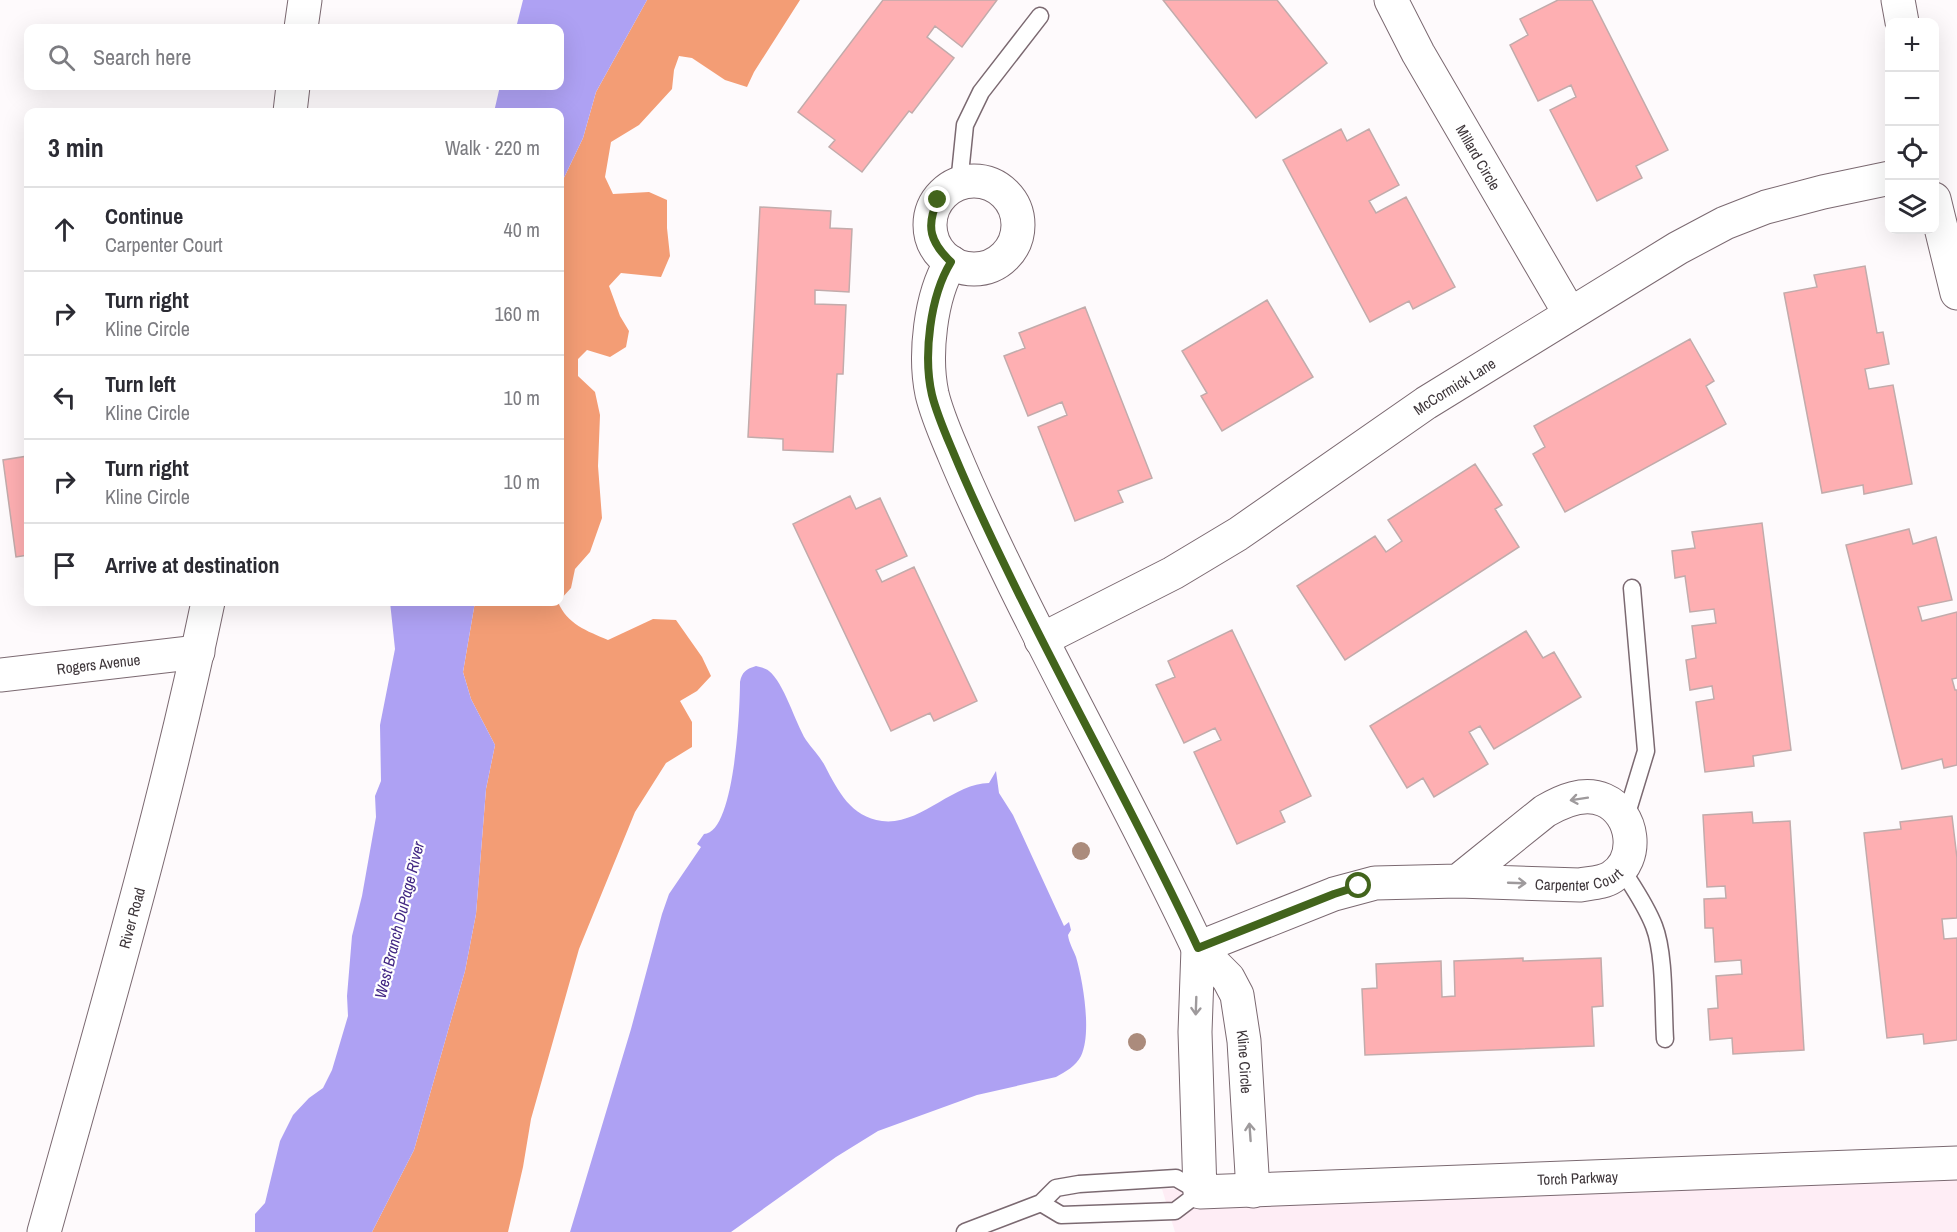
<!DOCTYPE html>
<html lang="en">
<head>
<meta charset="utf-8">
<style>
  body { margin:0; font-family:"Archivo Narrow",sans-serif; background:#f7f7f7; color:#2b2b33 }
  .controls { position:absolute; right:18px; top:18px; display:grid; overflow:hidden; border-radius:12px; box-shadow:0 6px 24px #0002 }
  .controls button { width:54px; height:54px; display:grid; place-items:center; padding:0; border:0; border-bottom:2px solid #e1e1e2; background:#fff; color:#2b2b33; font:30px sans-serif }
  .stop { position:absolute; width:18px; height:18px; margin:-14px; border:4px solid #42641c; border-radius:50%; background:#fff }
  .stop.end { background:#42641c; border-color:#fff; box-shadow:0 2px 6px #0008 }
  .list { margin:0; padding:0; list-style:none }
  h2 { display:flex; justify-content:space-between; align-items:center; height:78px; margin:0; padding:0 24px; font-size:26px }
  h2 small { font-size:20px; font-weight:400; color:#7c7c81 }
  .list li { display:grid; grid-template-columns:39px 1fr auto; gap:18px; align-items:center; box-sizing:border-box; height:84px; padding:0 24px; border-top:2px solid #e1e1e2 }
  .list b { display:block; font-size:22px; white-space:nowrap }
  .list p { margin:0; font-size:20px; white-space:nowrap; color:#7c7c81 }
  .list em { font-size:20px; font-style:normal; color:#7c7c81 }
  .icon { flex:none; width:33px; height:33px; fill:none; stroke:currentColor; stroke-width:2; stroke-linecap:round; stroke-linejoin:round }
  .map { position:relative; flex:none; width:1957px; height:1232px; overflow:hidden }
  .search { position:absolute; background:#fff; box-shadow:0 6px 24px #0002; left:24px; top:24px; width:540px; height:66px; display:flex; align-items:center; gap:15px; box-sizing:border-box; padding:0 21px; border-radius:12px; color:#7c7c81; font-size:22px }
  .panel { position:absolute; background:#fff; box-shadow:0 6px 24px #0002; left:24px; top:108px; width:540px; height:498px; border-radius:12px }
  .map>svg:first-child { display:block }
  .built { fill:#feedf5 }
  .forest { fill:#f39d75 }
  .water { fill:#aea1f3 }
  .building { fill:#feafb2; stroke:#c2abab; stroke-width:1.5 }
  .lines { fill:none; stroke-linecap:round; stroke-linejoin:round }
  .lane-casing { stroke:#7b6971; stroke-width:19 }
  .street-casing { stroke:#7b6971; stroke-width:35 }
  .lane { stroke:#fff; stroke-width:16 }
  .street { stroke:#fff; stroke-width:33 }
  .tree { fill:#ab8b7c }
  .oneway { stroke:#9e9a9c }
  .route { stroke:#42641c; stroke-width:8 }
  .labels { text-anchor:middle; dominant-baseline:central; stroke-width:4.5; stroke-linejoin:round; paint-order:stroke }
  .street-label { font-size:15px; fill:#3d3539; stroke:#fff }
  .water-label { font-size:16px; font-style:italic; fill:#422784; stroke:#fff }
</style>
</head>
<body>
<div class="map">
<svg width="1957" height="1232" viewBox="0 0 1957 1232">
  <rect width="100%" height="100%" fill="#fefafc"/>
  <path class="built" d="M1957,1157V1232H1175L1162,1189Z"/>
  <path class="forest" d="M647,0H800L754,72L747,87L725,80L692,58L679,56L674,70L672,89L639,125L611,142L605,177L613,194L649,192L667,200V228L670,256L661,277L621,273L609,286L620,316L629,331L626,347L610,357L587,350L578,359V376L595,392L600,415L598,466L602,518L590,552L575,569L571,588L560,600V186L583,138L596,92Z
    M475,602H558C567,624 587,631 608,640L653,619L676,620L702,657L711,676L697,691L680,701L692,722V747L666,763L635,812L579,949L531,1119L523,1167L508,1232H372L414,1150L465,971L476,914L486,789L495,745L471,699L463,672Z"/>
  <path class="water" d="M523,0H647L596,92L583,138L560,186V112H494L500,86H560V28H516Z
    M390,602H475L463,672L471,699L495,745L486,789L476,914L465,971L414,1150L372,1232H255V1214L265,1203L280,1141L293,1115L309,1098L323,1088L332,1070L348,1016L347,996L352,936L362,896L376,817L375,796L381,781L380,725L395,649Z
    M756,666C760,667 765,668 769,671C784,683 795,722 806,740C812,749 820,756 825,766C838,791 851,817 882,821C920,826 953,783 989,783L996,771L999,793L1013,815L1064,926L1069,922L1071,930L1068,935C1069,943 1073,949 1076,957C1083,981 1092,1033 1081,1056C1076,1066 1065,1072 1056,1077L977,1095L878,1131L836,1157L731,1232H570L631,1029L662,914L669,894L701,847L697,844L704,834C735,833 740,707 740,682C742,672 746,669 756,666Z"/>
  <path class="building" d="M883,0H997L962,47L935,26L927,37L954,58L912,113L909,111L862,172L829,147L835,140L798,112Z
    M1163,0H1277L1327,63L1256,118Z
    M1558,0H1592L1668,150L1636,166L1642,178L1597,201L1550,110L1576,97L1571,85L1538,101L1510,45L1528,35L1520,19Z
    M1341,129L1347,141L1369,129L1399,185L1369,201L1376,213L1406,197L1455,287L1413,309L1409,301L1370,322L1283,160Z
    M760,207L831,211L830,228L852,229L849,292L815,290V304L846,305L843,374H837L833,452L783,450V439L748,437Z
    M1865,266L1877,333L1883,332L1889,364L1865,369L1869,389L1893,385L1912,484L1864,494L1863,485L1822,493L1784,293L1817,287L1814,275Z
    M1267,300L1313,377L1222,431L1201,396L1207,393L1182,351Z
    M1085,307L1152,478L1118,491L1123,502L1075,521L1038,427L1067,415L1062,402L1028,416L1004,356L1025,348L1019,333Z
    M1690,339L1714,381L1706,386L1726,424L1565,512L1533,454L1545,447L1534,426Z
    M28,456V555L16,557L3,460Z
    M1475,464L1502,505L1495,509L1519,547L1345,660L1297,586L1375,536L1386,552L1402,541L1388,520Z
    M850,496L856,509L880,498L907,556L876,570L882,582L914,567L977,701L934,721L930,713L891,731L793,524Z
    M1762,523L1791,750L1753,756L1754,766L1705,772L1696,702L1714,699L1712,686L1690,690L1686,660L1696,658L1692,626L1716,623L1714,609L1690,612L1685,576L1675,578L1672,551L1695,548L1692,532Z
    M1909,529L1913,544L1936,537L1952,600L1918,607L1922,621L1957,612V678L1952,679L1955,690H1957V765L1944,768L1942,759L1902,769L1846,545Z
    M1232,630L1311,796L1280,811L1285,822L1237,844L1194,752L1221,740L1215,728L1184,743L1156,685L1175,677L1168,661Z
    M1526,631L1543,658L1554,652L1581,697L1494,749L1480,726L1469,732L1488,764L1434,797L1423,778L1407,788L1370,726Z
    M1752,812L1753,823L1790,821L1804,1050L1733,1054L1732,1038L1710,1040L1708,1009L1718,1008L1716,976L1742,974L1741,960L1715,962L1713,928H1705L1704,899L1726,898L1725,886L1707,887L1703,815Z
    M1952,816L1957,858V918L1942,919L1944,939L1957,938V1040L1924,1044L1923,1034L1887,1038L1864,833L1901,829L1900,822Z
    M1523,958V961L1601,958L1603,1006L1592,1007L1594,1046L1365,1055L1362,989L1377,988L1376,964L1441,961L1442,997L1455,996L1454,961Z"/>
  <g class="lines">
    <defs>
      <path id="lane" d="M959,184L965,125L981,92L1040,16
        M1625,820L1646,751L1632,588
        M1621,868C1633,887 1646,905 1654,926C1665,954 1663,1007 1665,1039
        M1176,1178L1200,1192L1175,1211L1061,1215L1041,1203L1056,1188L1079,1184Z
        M965,1232L1041,1203"/>
      <g id="street">
        <path id="s1" d="M1391,0L1418,53L1570,314"/>
        <path d="M1898,0L1902,22"/>
        <path d="M301,28L305,0"/>
        <path d="M290,112L293,86"/>
        <circle cx="974" cy="225" r="44"/>
        <path d="M1934,199L1957,293"/>
        <path id="s2" d="M951,262C930,296 924,356 932,394C937,415 946,435 954,454C971,495 990,535 1009,574C1070,700 1139,822 1198,948L1228,978L1237,995L1244,1041L1253,1191"/>
        <path id="s3" d="M1041,640L1173,573L1238,534L1426,403L1678,248L1725,223L1766,207L1823,192L1890,178"/>
        <path id="s4" d="M0,675L198,652"/>
        <path id="s5" d="M1198,948L1195,1032L1200,1192L1957,1163"/>
        <path id="s6" d="M1198,948L1334,894L1375,883L1458,881L1580,885C1590,883 1603,883 1612,877C1640,859 1634,813 1604,800C1584,791 1562,801 1545,811L1458,881"/>
        <path id="s7" d="M44,1232C102,1023 164,814 208,602"/>
      </g>
    </defs>
    <use href="#lane" class="lane-casing"/>
    <use href="#street" class="street-casing"/>
    <use href="#lane" class="lane"/>
    <use href="#street" class="street"/>
  </g>
  <g class="tree">
    <circle cx="1081" cy="851" r="9"/>
    <circle cx="1137" cy="1042" r="9"/>
  </g>
  <defs><path id="oneway-shaft" d="M-6 0H5M1.5-3L5.5 0L1.5 3" fill="none" stroke-width="1.6" stroke-linecap="round" stroke-linejoin="round" transform="scale(1.5)"/></defs>
  <g class="oneway">
    <use href="#oneway-shaft" transform="translate(1579 799) rotate(171)"/>
    <use href="#oneway-shaft" transform="translate(1517 883) rotate(2)"/>
    <use href="#oneway-shaft" transform="translate(1196 1006) rotate(92)"/>
    <use href="#oneway-shaft" transform="translate(1250 1132) rotate(-94)"/>
  </g>
  <g class="lines">
    <path class="route" d="M938,200C925,227 931,243 951,262C930,296 923,356 932,395C937,415 946,435 954,454C971,495 990,535 1009,574C1070,700 1139,821 1198,948L1334,894L1359,886"/>
  </g>
  <g class="labels">
    <g class="street-label">
      <text stroke="none"><textPath href="#s1" startOffset="180">Millard Circle</textPath></text>
      <text stroke="none"><textPath href="#s3" startOffset="486">McCormick Lane</textPath></text>
      <text stroke="none"><textPath href="#s4" startOffset="99">Rogers Avenue</textPath></text>
      <text stroke="none"><textPath href="#s6" startOffset="393">Carpenter Court</textPath></text>
      <text stroke="none"><textPath href="#s7" startOffset="326">River Road</textPath></text>
      <text stroke="none"><textPath href="#s2" startOffset="880">Kline Circle</textPath></text>
      <text stroke="none"><textPath href="#s5" startOffset="622">Torch Parkway</textPath></text>
    </g>
    <g class="water-label">
      <text transform="translate(399 920) rotate(-76)">West Branch DuPage River</text>
    </g>
  </g>
</svg>
<div class="controls">
<button>+</button>
<button>−</button>
<button><svg class="icon" aria-label="locate" viewBox="0 0 24 24"><circle cx="12" cy="12" r="6"/><path d="M12 2v4M12 18v4M2 12h4M18 12h4"/></svg></button>
<button><svg class="icon" aria-label="layers" viewBox="0 0 24 24"><path d="M12 4l9 5-9 5-9-5zM3 14l9 5 9-5"/></svg></button>
</div>
<div class="stop" style="left:1359px;top:886px"></div>
<div class="stop end" style="left:938px;top:200px"></div>
<div class="search"><svg class="icon" aria-label="search" viewBox="0 0 24 24"><circle cx="10" cy="10" r="6"/><path d="M15 15l6 6"/></svg>Search here</div>
<section class="panel">
<h2>3 min<small>Walk · 220 m</small></h2>
<ul class="list">
<li><svg class="icon" aria-label="ahead" viewBox="0 0 24 24"><path d="M12 20V5M6 11l6-6 6 6"/></svg><div><b>Continue</b><p>Carpenter Court</p></div><em>40 m</em></li>
<li><svg class="icon" aria-label="right" viewBox="0 0 24 24"><path d="M7 20v-9h11M14 6l5 5-5 5"/></svg><div><b>Turn right</b><p>Kline Circle</p></div><em>160 m</em></li>
<li><svg class="icon" aria-label="left" viewBox="0 0 24 24"><path d="M17 20v-9H6M10 6l-5 5 5 5"/></svg><div><b>Turn left</b><p>Kline Circle</p></div><em>10 m</em></li>
<li><svg class="icon" aria-label="right" viewBox="0 0 24 24"><path d="M7 20v-9h11M14 6l5 5-5 5"/></svg><div><b>Turn right</b><p>Kline Circle</p></div><em>10 m</em></li>
<li><svg class="icon" aria-label="arrive" viewBox="0 0 24 24"><path d="M6 21V4h12l-3 4 3 4H6"/></svg><div><b>Arrive at destination</b></div></li>
</ul>
</section>
</div>
</body>
</html>
